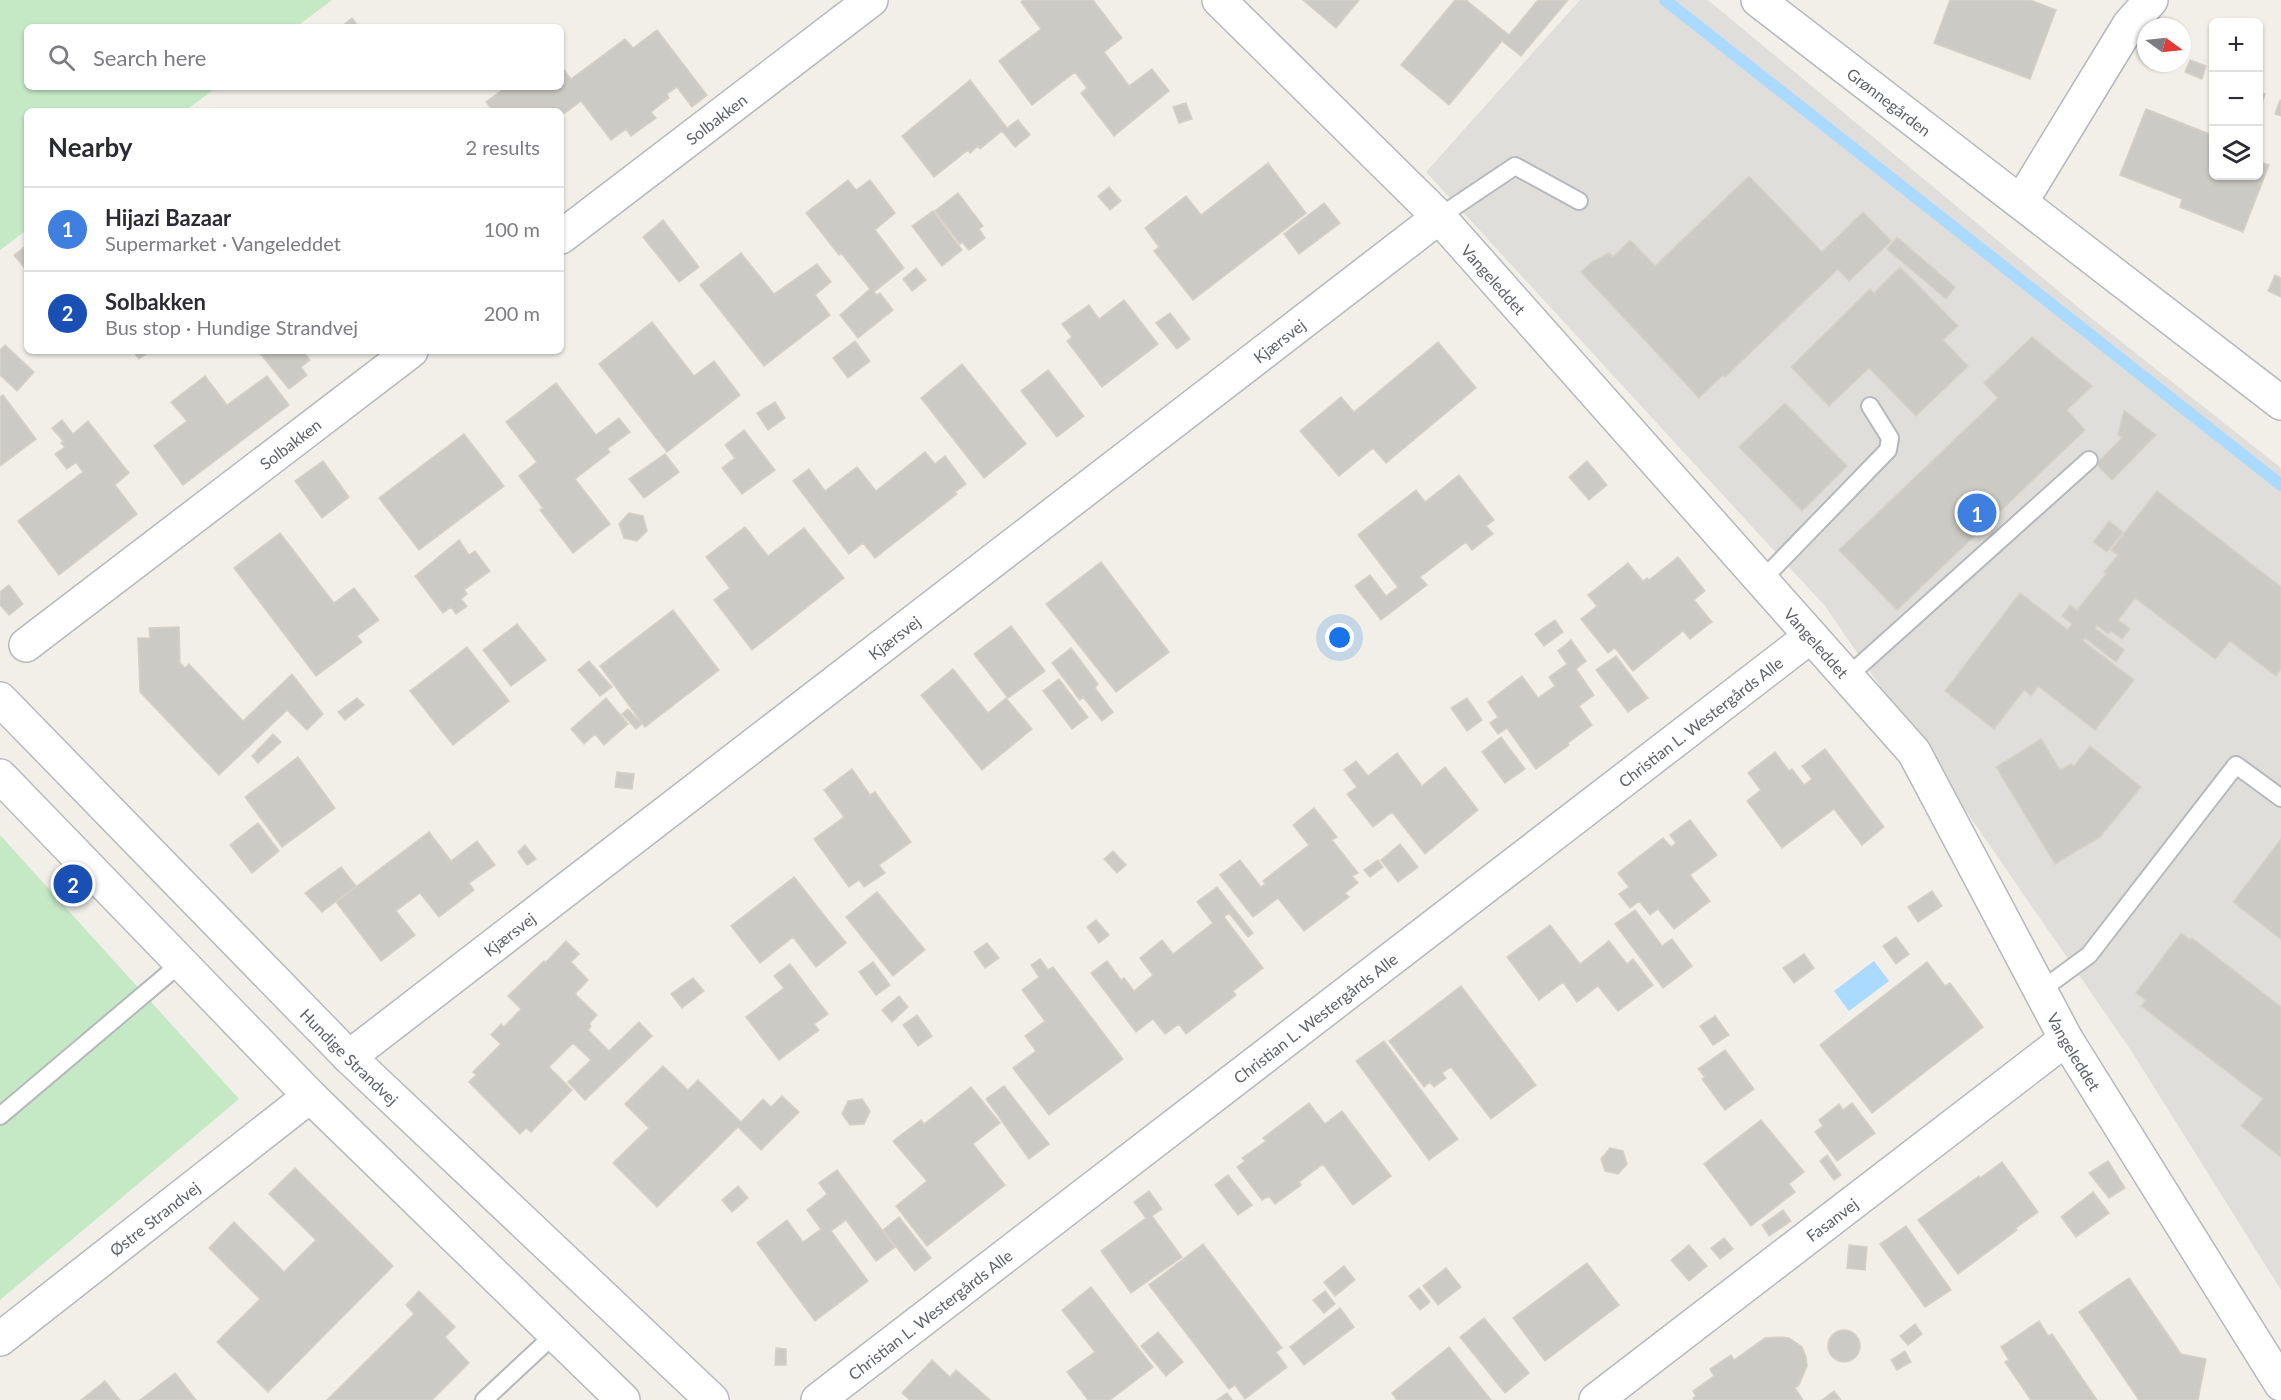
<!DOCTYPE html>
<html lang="en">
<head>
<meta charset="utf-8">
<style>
  body { margin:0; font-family:Lato,sans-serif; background:#f2f2f3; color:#2b2b33 }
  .controls { position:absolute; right:18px; top:18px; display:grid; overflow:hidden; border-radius:9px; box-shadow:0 2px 4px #0004 }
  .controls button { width:54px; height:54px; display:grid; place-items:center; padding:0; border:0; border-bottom:2px solid #e1e1e2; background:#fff; color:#2b2b33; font:30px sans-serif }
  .compass { position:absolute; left:2137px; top:18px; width:54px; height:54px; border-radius:50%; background:#fff; box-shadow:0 2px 4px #0004; rotate:105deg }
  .you { position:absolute; left:1340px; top:638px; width:21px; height:21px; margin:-15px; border:4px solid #fff; border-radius:50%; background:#1a73e8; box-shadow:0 0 0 9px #1a73e833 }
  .badge { display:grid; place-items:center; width:39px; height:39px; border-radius:50%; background:#db2777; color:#fff; font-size:20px; font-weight:700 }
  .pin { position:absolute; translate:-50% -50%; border:3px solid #fff; box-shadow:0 2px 6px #0006 }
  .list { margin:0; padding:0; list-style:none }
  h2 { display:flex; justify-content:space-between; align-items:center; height:78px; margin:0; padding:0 24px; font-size:26px }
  h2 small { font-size:20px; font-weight:400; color:#7c7c81 }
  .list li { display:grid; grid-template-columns:39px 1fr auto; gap:18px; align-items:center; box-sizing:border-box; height:84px; padding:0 24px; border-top:2px solid #e1e1e2 }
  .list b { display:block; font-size:22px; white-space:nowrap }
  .list p { margin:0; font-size:20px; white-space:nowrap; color:#7c7c81 }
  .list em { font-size:20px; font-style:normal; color:#7c7c81 }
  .icon { flex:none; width:33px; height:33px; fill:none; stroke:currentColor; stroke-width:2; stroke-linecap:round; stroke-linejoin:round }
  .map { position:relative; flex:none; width:2281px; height:1400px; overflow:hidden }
  .search { position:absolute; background:#fff; box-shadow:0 2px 4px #0004; left:24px; top:24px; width:540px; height:66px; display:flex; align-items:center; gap:15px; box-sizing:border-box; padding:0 21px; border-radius:9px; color:#7c7c81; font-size:22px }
  .panel { position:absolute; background:#fff; box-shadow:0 2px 4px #0004; left:24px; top:108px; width:540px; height:246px; border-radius:9px }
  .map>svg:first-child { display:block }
  .industrial { fill:#e0deda }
  .green { fill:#c5e8c5 }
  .water { fill:#aadaff }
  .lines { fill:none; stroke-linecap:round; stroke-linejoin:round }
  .stream { stroke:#aadaff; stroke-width:12 }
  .building { fill:#cccac5; stroke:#d6d1c6; stroke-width:1.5 }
  .lane-casing { stroke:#b5b8bc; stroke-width:20 }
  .street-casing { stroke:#b5b8bc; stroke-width:36 }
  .secondary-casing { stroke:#b6babf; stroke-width:36 }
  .lane { stroke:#fff; stroke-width:16 }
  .street { stroke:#fff; stroke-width:33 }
  .secondary { stroke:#fff; stroke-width:33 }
  .labels { text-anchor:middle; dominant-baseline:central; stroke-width:5; stroke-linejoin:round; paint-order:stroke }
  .street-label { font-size:16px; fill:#5f6368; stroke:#fff }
</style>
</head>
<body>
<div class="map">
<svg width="2281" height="1400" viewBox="0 0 2281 1400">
  <rect width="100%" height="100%" fill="#f1efe8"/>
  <path class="industrial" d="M1580,0H1708L2085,313L2281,468V1290L2132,1052L1825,606L1426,172Z"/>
  <path class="green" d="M0,0H332L296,27H27V87H217L185,111H27V230L0,250Z
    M0,835L239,1099L0,1300Z"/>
  <path class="water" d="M1874,961L1889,981L1849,1011L1834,991Z"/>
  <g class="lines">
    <path class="stream" d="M1665,0L2281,485"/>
  </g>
  <path class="building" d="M1023,0H1093L1122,38L1104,52L1129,86L1152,69L1169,91L1114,136L1081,93L1087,88L1075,72L1032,105L999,61L1041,29L1021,2Z
    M1303,0H1359L1336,28Z
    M1455,0H1466L1509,35L1538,0H1568L1521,56L1502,41L1449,105L1401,65Z
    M1950,0H2030L2056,10L2030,79L1934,43Z
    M352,18L359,27H341Z
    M657,30L707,95L692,107L677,87L667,94L669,98L651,112L656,118L631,136L626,129L611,140L581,101L561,116V111H493L486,102L506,87H561V66L571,79L625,39L633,48Z
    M2190,60L2206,66L2202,79L2185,72Z
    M970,80L1007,128L1018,120L1030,135L1015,147L1002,131L980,149L978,146L970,153L968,150L934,177L902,136Z
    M2258,92L2265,94L2260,108H2258Z
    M2280,100L2281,101V116L2275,114Z
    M1186,103L1192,119L1179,123L1173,107Z
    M2146,109L2212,135L2209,142L2214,144V176H2258V161L2269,165L2243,232L2180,207L2182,199L2120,175Z
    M1268,163L1306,213L1193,300L1154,251L1159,247L1145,228L1186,196L1201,215Z
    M1749,176L1822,252L1863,212L1891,241L1849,281L1838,269L1725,377L1723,375L1699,398L1581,272L1592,262L1609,253L1613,257L1630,240L1655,266Z
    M848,180L856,190L870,180L895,213L875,230L904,268L874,292L877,295L880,293L893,310L858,338L840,315L870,289L841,253L839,255L806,213Z
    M1109,187L1121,201L1110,210L1098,196Z
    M958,193L983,226L979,229L985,238L969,250L962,242L960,244L935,211Z
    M1324,203L1340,223L1299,254L1284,234Z
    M933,211L962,250L942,266L912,226Z
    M663,220L699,267L679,282L643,237Z
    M1897,237L1955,287L1946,299L1887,249Z
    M27,245V271L14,255Z
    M741,253L774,294L817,264L831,282L815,295L830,315L764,366L700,285Z
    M1900,267L1958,326L1943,340L1968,366L1916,416L1869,368L1829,406L1791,367L1870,289L1874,293Z
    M916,268L926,280L912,291L903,279Z
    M2275,275L2281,278V297L2268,291Z
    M1124,300L1158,344L1102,387L1067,341L1072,337L1062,324L1089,305L1099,319Z
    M1170,313L1190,339L1177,349L1156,323Z
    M652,322L694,376L714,361L740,395L667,452L599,364Z
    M2032,337L2092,386L2067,410L2085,430L1897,610L1839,550L1998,398L1984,383Z
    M855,341L870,361L848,378L833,358Z
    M1438,342L1476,388L1386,463L1373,448L1339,476L1300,431L1341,397L1354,412Z
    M5,345L34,372L17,391L0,375V350Z
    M133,351H150L139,359Z
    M258,351H303L310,360L301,367L307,375L289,389Z
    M962,364L1026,444L984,478L921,398Z
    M1048,370L1084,416L1057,437L1021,391Z
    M205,376L227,405L267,376L289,405L183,485L154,446L187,421L171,402Z
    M556,383L596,435L619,418L630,432L607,449L610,452L575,479L610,524L573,553L540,510L543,508L519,476L537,462L506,422Z
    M3,395L36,439L0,466V397Z
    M775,402L785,418L768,430L757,413Z
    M1785,403L1847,466L1802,511L1739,447Z
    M2124,410L2156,435L2112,480L2096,464L2122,438L2118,435Z
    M62,420L73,434L88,421L129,473L115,485L137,514L59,575L18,521L83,472L76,462L67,469L55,454L65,447L61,443L63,441L52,428Z
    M744,430L775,470L742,494L722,468L735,458L725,445Z
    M464,434L504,486L419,550L379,498Z
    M925,452L935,464L945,456L966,484L955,492L957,494L875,558L863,543L849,554L793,481L809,469L825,491L857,467L876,491Z
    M665,454L679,472L644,498L629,479Z
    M323,461L349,497L322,518L295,481Z
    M1587,461L1607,485L1589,500L1569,477Z
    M1459,475L1494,520L1486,526L1493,534L1472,550L1466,542L1420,577L1427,585L1381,620L1355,586L1370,575L1386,596L1398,587L1358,535L1416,490L1425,502Z
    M2157,491L2281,587V669L2276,676L2230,641L2215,659L2135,598L2118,620L2130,629L2122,639L2111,631L2108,634L2097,625L2095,628L2124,650L2116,662L2085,638L2083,641L2134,680L2095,730L2038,686L2031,696L2024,690L1994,729L1945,691L2020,593L2068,630L2072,624L2062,616L2070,605L2077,610L2106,574L2104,572L2118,555L2111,550Z
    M629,513L643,516L647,531L637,541L624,538L619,524Z
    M2109,521L2123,532L2107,552L2093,542Z
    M745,527L768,556L804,528L844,578L752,650L714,600L730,588L706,557Z
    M280,533L334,603L354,588L379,620L357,636L362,642L316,676L234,568Z
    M459,540L469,555L475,551L490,571L464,590L467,594L461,599L467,606L456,614L451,607L443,613L415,576Z
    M1678,557L1705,591L1694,600L1712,622L1690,639L1683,631L1633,671L1615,648L1608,653L1581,619L1597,606L1588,595L1628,563L1643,581L1647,578L1649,580Z
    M1101,562L1169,652L1116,692L1046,604Z
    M9,585L23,604L9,615L0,605V592Z
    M673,610L719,670L645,727L600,666Z
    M1555,620L1563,632L1544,646L1535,634Z
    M517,624L546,660L511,686L483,650Z
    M1011,626L1045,671L1008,698L974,654Z
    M179,627L180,663L185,668L189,664L243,721L292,674L323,714L307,730L287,710L219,775L140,692L138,638H150L149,628Z
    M1571,640L1586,661L1576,669L1594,695L1579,706L1592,725L1568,743L1569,745L1536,769L1507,728L1498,734L1490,723L1498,717L1488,702L1522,676L1538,698L1555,686L1549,677L1567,664L1558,651Z
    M467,647L509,701L453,745L410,691Z
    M1071,648L1098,684L1095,688L1113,712L1102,721L1083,697L1080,700L1052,663Z
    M1616,656L1648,698L1628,712L1596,670Z
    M589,661L612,687L600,696L578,670Z
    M953,669L988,713L1006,698L1032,729L982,770L921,695Z
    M1059,679L1088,717L1072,729L1043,691Z
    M357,698L364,705L345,720L338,712Z
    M606,698L628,724L604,745L595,734L584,744L571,729Z
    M1467,698L1482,720L1467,731L1451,708Z
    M628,709L642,724L636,729L622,714Z
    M273,734L281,742L258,763L252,756Z
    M1501,737L1525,769L1505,783L1482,752Z
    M2041,739L2060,770L2071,764L2074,766L2090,746L2141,787L2100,837L2055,864L1996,767Z
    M1825,749L1884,827L1862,845L1834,809L1782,848L1747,801L1761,790L1748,773L1775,752L1789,771L1792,769L1804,785L1812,779L1802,766Z
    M1397,753L1422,786L1445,767L1478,810L1425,854L1392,812L1373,827L1347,794L1357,787L1344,770L1356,761L1368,776Z
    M298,757L335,808L282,847L245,797Z
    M852,769L870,795L875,792L911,842L879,865L885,873L864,887L859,880L849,887L814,839L844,817L824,790Z
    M617,772L634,774L632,789L615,787Z
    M1314,808L1337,837L1332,840L1358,873L1352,876L1358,883L1345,893L1349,897L1304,931L1278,898L1253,917L1220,875L1240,860L1261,887L1265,884L1263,881L1309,845L1293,825Z
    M1690,820L1717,855L1690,875L1710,901L1674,929L1658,909L1650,915L1639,901L1630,908L1619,894L1629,887L1618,873L1663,838L1671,847L1676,843L1670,835Z
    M258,823L279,851L252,873L230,845Z
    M429,832L451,861L477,841L495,865L469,883L474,890L439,917L420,893L396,911L415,935L381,961L336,902Z
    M2281,839V939L2233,902Z
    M1400,844L1418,867L1398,882L1381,860Z
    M525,845L536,859L527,865L518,852Z
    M1113,851L1126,865L1117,873L1104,859Z
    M1378,860L1383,867L1370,877L1364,870Z
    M341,867L356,886L322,912L305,893Z
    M794,877L846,943L816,967L793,937L760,963L731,926Z
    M1217,887L1253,933L1248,937L1229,913L1224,917L1263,968L1233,991L1236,995L1186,1034L1179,1024L1165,1034L1153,1019L1136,1032L1091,973L1107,961L1121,980L1124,978L1134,991L1153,975L1140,958L1162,940L1173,954L1213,923L1197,902Z
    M1932,891L1942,906L1918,922L1908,907Z
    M877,892L925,950L893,976L846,917Z
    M1635,910L1662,946L1672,939L1692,966L1663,988L1615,924Z
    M1096,920L1109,935L1099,943L1087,927Z
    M1550,925L1580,964L1609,941L1627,964L1633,959L1653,985L1618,1011L1598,986L1577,1002L1563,982L1539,1000L1507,957Z
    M2181,933L2190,940L2192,938L2281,1007V1157L2241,1126L2263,1099L2141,1006L2146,1000L2136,993Z
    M1896,937L1909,954L1896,964L1883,946Z
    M566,941L579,954L571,962L588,980L575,994L597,1015L589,1024L591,1026L588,1030L609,1051L639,1022L652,1036L585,1100L568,1082L591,1060L573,1043L549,1067L572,1090L531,1132L526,1128L520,1134L469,1082L476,1075L473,1072L501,1044L491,1035L501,1024L504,1027L521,1009L508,996L544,961L545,963Z
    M987,943L999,958L985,968L974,952Z
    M1804,954L1814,968L1794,983L1783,968Z
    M1040,959L1048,970L1053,967L1123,1059L1049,1115L1013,1068L1036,1051L1025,1036L1045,1021L1022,990L1039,977L1031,965Z
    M873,962L890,985L876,995L859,972Z
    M1927,962L1945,986L1950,983L1983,1027L1872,1113L1820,1045Z
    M790,964L828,1014L814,1024L819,1030L779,1060L746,1017L784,988L774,976Z
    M693,978L704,991L682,1008L671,994Z
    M1461,986L1536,1085L1491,1119L1451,1067L1442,1073L1446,1078L1434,1087L1430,1082L1424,1087L1389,1041Z
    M899,996L908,1007L892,1022L882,1010Z
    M917,1015L932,1036L918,1046L903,1025Z
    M1715,1016L1729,1035L1713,1045L1700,1026Z
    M1384,1041L1458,1139L1429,1160L1356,1061Z
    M1725,1050L1754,1089L1725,1110L1702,1079L1705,1077L1698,1069Z
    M663,1066L688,1090L698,1080L741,1122L763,1099L771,1107L782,1096L799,1112L761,1150L738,1127L657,1207L613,1163L649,1128L625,1104Z
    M1004,1086L1049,1144L1029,1159L986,1099Z
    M971,1087L1000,1123L973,1144L1005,1185L927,1246L896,1206L927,1181L893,1141L921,1120L924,1124Z
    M862,1099L870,1111L864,1124L850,1125L842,1114L848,1101Z
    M1309,1103L1325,1124L1342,1111L1391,1176L1353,1205L1323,1164L1299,1182L1301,1185L1275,1204L1269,1196L1262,1200L1237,1167L1245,1161L1242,1158L1266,1141L1263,1138Z
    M1852,1103L1875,1133L1837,1161L1815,1132L1823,1126L1819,1120L1839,1104L1843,1110Z
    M1761,1120L1804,1172L1789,1184L1795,1192L1751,1226L1704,1164Z
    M1610,1148L1623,1151L1627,1164L1618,1174L1605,1171L1601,1159Z
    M1827,1155L1841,1175L1834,1180L1820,1161Z
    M2108,1161L2125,1188L2109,1198L2089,1173Z
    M2002,1162L2038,1212L2016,1228L2017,1230L1958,1274L1918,1220L1979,1176L1980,1178Z
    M295,1168L393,1266L268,1392L217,1342L260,1299L209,1248L234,1222L284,1272L316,1240L269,1194Z
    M837,1170L895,1247L876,1261L846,1220L831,1231L868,1281L815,1321L757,1243L787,1220L803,1242L821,1229L807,1210L827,1194L819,1183Z
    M1228,1175L1252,1205L1238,1215L1215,1185Z
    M738,1186L748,1198L732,1212L722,1200Z
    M1149,1191L1162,1209L1152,1216L1182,1257L1131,1293L1101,1251L1146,1218L1134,1202Z
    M2093,1192L2109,1213L2076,1237L2061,1217Z
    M1783,1210L1791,1221L1769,1236L1762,1225Z
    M899,1217L931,1258L915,1271L883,1230Z
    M1906,1226L1951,1290L1925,1307L1880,1244Z
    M1724,1238L1733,1249L1720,1259L1711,1248Z
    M1203,1244L1282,1348L1276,1352L1287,1367L1245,1399L1235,1385L1229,1389L1149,1285Z
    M1689,1245L1707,1266L1689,1281L1671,1260Z
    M1849,1245L1867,1247L1865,1270L1847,1268Z
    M1587,1263L1619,1305L1545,1361L1513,1318Z
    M1344,1266L1355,1280L1335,1296L1324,1282Z
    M1446,1268L1461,1287L1438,1305L1423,1286Z
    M2129,1278L2181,1354L2206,1359L2198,1400H2139L2079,1312Z
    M1091,1287L1153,1367L1110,1400H1088L1067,1372L1095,1352L1062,1310Z
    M1419,1288L1430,1302L1420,1310L1409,1296Z
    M419,1291L455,1327L445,1337L469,1363L432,1400H327L414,1314L406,1305Z
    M1325,1291L1335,1304L1324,1313L1313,1300Z
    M1340,1308L1354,1327L1304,1365L1290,1347Z
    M1484,1318L1529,1373L1505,1393L1460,1337Z
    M2039,1321L2048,1336L2052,1334L2097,1400H2031L2005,1362L2009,1360L2001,1347Z
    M1915,1324L1922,1334L1908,1345L1900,1336Z
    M1828 1346a16 16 0 1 1 32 0a16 16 0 1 1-32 0Z
    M1158,1332L1183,1362L1166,1376L1141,1346Z
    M1782,1337L1789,1338L1802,1347L1806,1357L1807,1366L1799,1385L1795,1388L1803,1400H1694L1693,1398L1696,1396L1693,1391L1714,1376L1710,1369L1731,1355L1734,1360L1765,1338Z
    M1449,1347L1491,1400H1397L1392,1393Z
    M776,1348L786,1349V1365H775Z
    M1905,1351L1911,1362L1897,1370L1891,1360Z
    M932,1360L950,1377L956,1370L990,1400H910L902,1393Z
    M175,1373L196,1400H140Z
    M105,1381L120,1400H81Z
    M1834,1391L1841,1400H1822Z
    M1227,1393L1232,1400H1217Z"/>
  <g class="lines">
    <defs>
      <path id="lane" d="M1439,217L1515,166L1579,201
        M1762,580L1888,450L1890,438L1870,406
        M1847,677L2089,460
        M2040,991L2089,955L2236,765L2281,798
        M0,1116L181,963
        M484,1400L555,1334"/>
      <g id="street">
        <path id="s1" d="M1219,0L1439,217L1914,752L2066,1039L2281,1384"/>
        <path id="s2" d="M1758,0L2281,403"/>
        <path d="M2021,202L2129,25L2151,0"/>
        <path id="s3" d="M561,237L871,0"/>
        <path id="s4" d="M26,645L411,351"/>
        <path id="s5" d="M349,1057L1439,217"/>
        <path id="s6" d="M0,1339L310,1096"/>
        <path id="s7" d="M818,1400L1811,636"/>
        <path id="s8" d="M1596,1400L2066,1039"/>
      </g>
      <g id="secondary">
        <path id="s9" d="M0,699L349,1057L712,1400"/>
        <path d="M0,776L310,1096L623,1400"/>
      </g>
    </defs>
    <use href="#lane" class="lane-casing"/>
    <use href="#street" class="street-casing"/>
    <use href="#secondary" class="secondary-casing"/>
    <use href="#lane" class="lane"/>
    <use href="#street" class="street"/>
    <use href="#secondary" class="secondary"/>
  </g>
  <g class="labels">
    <g class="street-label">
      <text stroke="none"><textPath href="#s2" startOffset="166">Grønnegården</textPath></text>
      <text stroke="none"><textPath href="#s3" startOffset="195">Solbakken</textPath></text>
      <text stroke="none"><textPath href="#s1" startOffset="392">Vangeleddet</textPath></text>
      <text stroke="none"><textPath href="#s5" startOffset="1174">Kjærsvej</textPath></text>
      <text stroke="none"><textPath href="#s4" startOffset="332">Solbakken</textPath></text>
      <text stroke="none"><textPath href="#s5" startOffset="688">Kjærsvej</textPath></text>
      <text stroke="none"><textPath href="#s1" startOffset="878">Vangeleddet</textPath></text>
      <text stroke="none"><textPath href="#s7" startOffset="1113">Christian L. Westergårds Alle</textPath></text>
      <text stroke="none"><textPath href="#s5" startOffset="202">Kjærsvej</textPath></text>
      <text stroke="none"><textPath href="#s7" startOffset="627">Christian L. Westergårds Alle</textPath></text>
      <text stroke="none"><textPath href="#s1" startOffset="1364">Vangeleddet</textPath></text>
      <text stroke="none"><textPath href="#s9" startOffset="500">Hundige Strandvej</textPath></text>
      <text stroke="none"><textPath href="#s6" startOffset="196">Østre Strandvej</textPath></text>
      <text stroke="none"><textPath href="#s8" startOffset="297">Fasanvej</textPath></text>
      <text stroke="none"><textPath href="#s7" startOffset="141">Christian L. Westergårds Alle</textPath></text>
    </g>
  </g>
</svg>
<div class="controls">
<button>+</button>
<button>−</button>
<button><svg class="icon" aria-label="layers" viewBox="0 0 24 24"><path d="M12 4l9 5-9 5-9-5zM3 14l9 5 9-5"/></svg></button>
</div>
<svg class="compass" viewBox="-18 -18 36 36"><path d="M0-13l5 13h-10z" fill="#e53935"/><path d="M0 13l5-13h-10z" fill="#7c7c81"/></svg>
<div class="you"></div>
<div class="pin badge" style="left:1977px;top:513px;background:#3f7fe0">1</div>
<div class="pin badge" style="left:73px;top:884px;background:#1a4fb4">2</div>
<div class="search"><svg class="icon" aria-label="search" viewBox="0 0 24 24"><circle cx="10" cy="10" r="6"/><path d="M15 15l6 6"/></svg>Search here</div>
<section class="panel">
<h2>Nearby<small>2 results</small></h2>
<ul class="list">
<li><span class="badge" style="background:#3f7fe0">1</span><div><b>Hijazi Bazaar</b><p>Supermarket · Vangeleddet</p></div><em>100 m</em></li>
<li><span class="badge" style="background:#1a4fb4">2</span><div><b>Solbakken</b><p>Bus stop · Hundige Strandvej</p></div><em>200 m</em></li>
</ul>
</section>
</div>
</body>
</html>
